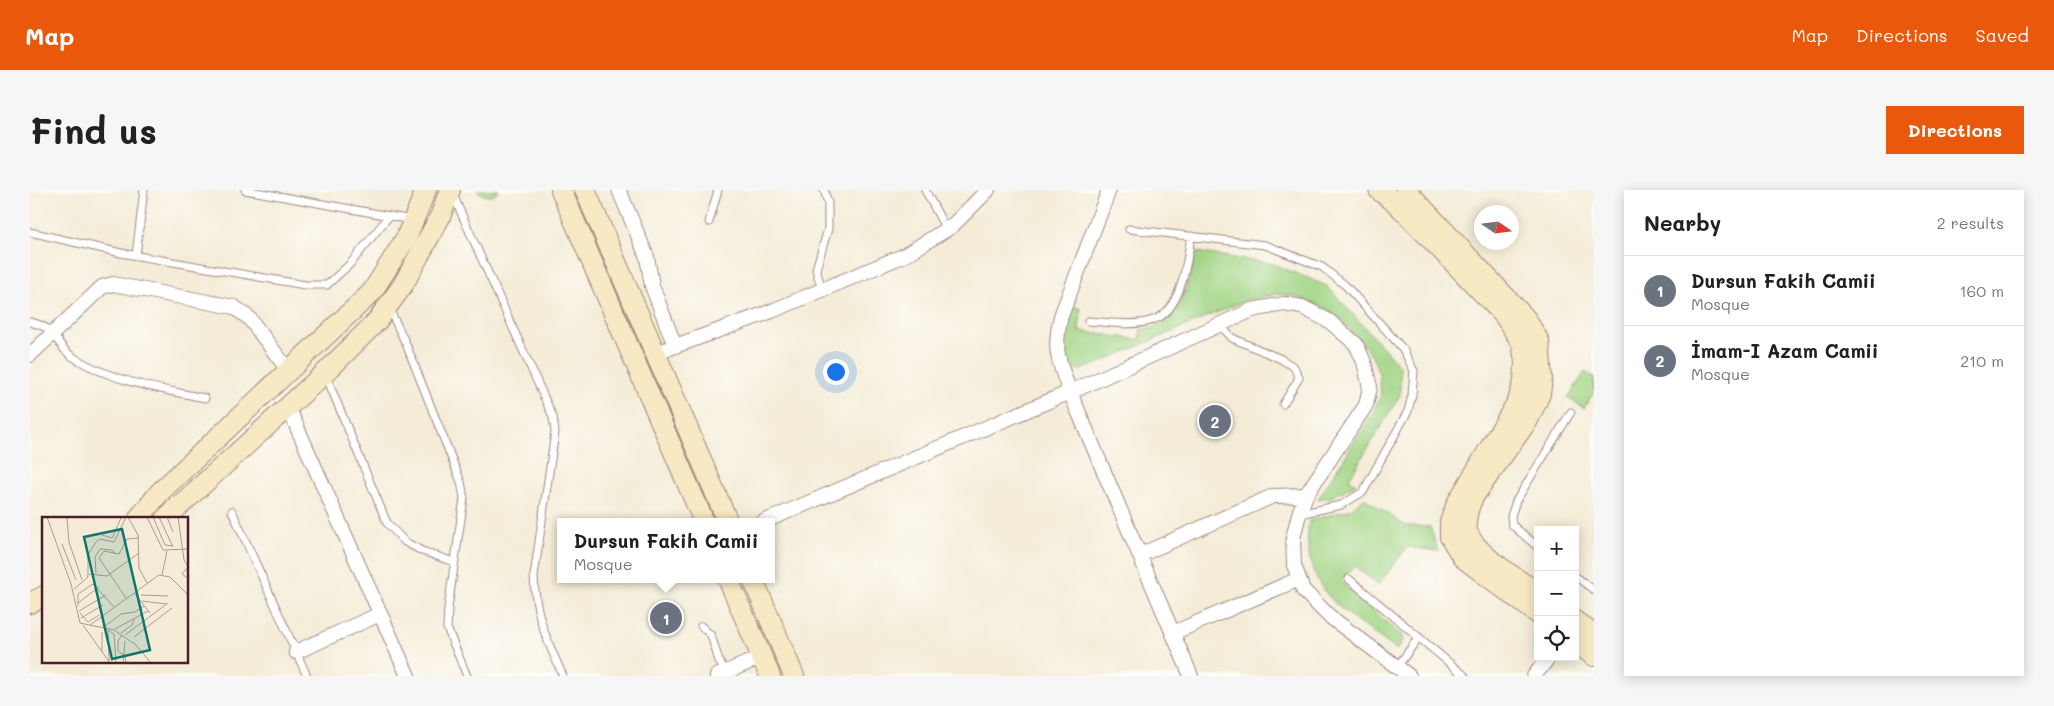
<!DOCTYPE html>
<html lang="en">
<head>
<meta charset="utf-8">
<style>
  body { margin:0; font-family:Mali,sans-serif; background:#f6f6f6; color:#202124 }
  .controls { position:absolute; right:15px; bottom:15px; display:grid; overflow:hidden; border-radius:0px; box-shadow:0 2px 12px #0003 }
  .controls button { width:45px; height:45px; display:grid; place-items:center; padding:0; border:0; border-bottom:1px solid #e0e0e0; background:#fff; color:#202124; font:25px sans-serif }
  .compass { position:absolute; left:1444px; top:15px; width:45px; height:45px; border-radius:50%; background:#fff; box-shadow:0 2px 12px #0003; rotate:103deg }
  .you { position:absolute; left:805px; top:181px; width:18px; height:18px; margin:-12px; border:4px solid #fff; border-radius:50%; background:#1a73e8; box-shadow:0 0 0 8px #1a73e833 }
  .badge { display:grid; place-items:center; width:32px; height:32px; border-radius:50%; background:#ea580c; color:#fff; font-size:16px; font-weight:700 }
  .pin { position:absolute; translate:-50% -50%; border:2px solid #fff; box-shadow:0 1px 5px #0006 }
  .popup { position:absolute; left:527px; top:328px; width:218px; height:65px; box-sizing:border-box; display:grid; place-content:center; border-radius:0px; background:#fff; filter:drop-shadow(0 1px 4px #0005); font-size:16px; white-space:nowrap; color:#757577 }
  .popup b { font-size:19px; color:#202124 }
  .popup::after { content:''; position:absolute; left:50%; top:100%; margin-left:-10px; border:10px solid transparent; border-top-color:#fff }
  .list { margin:0; padding:0; list-style:none }
  h2 { display:flex; justify-content:space-between; align-items:center; height:65px; margin:0; padding:0 20px; font-size:21px }
  h2 small { font-size:16px; font-weight:400; color:#757577 }
  .list li { display:grid; grid-template-columns:32px 1fr auto; gap:15px; align-items:center; box-sizing:border-box; height:70px; padding:0 20px; border-top:1px solid #e0e0e0 }
  .list b { display:block; font-size:19px; white-space:nowrap }
  .list p { margin:0; font-size:16px; white-space:nowrap; color:#757577 }
  .list em { font-size:16px; font-style:normal; color:#757577 }
  .icon { flex:none; width:28px; height:28px; fill:none; stroke:currentColor; stroke-width:2; stroke-linecap:round; stroke-linejoin:round }
  .map { position:relative; flex:none; width:1564px; height:486px; overflow:hidden; border-radius:0px }
  header { display:flex; align-items:center; gap:30px; box-sizing:border-box; height:70px; padding:0 25px; background:#ea580c; color:#fff }
  header strong { font-size:24px }
  nav { display:flex; gap:28px; margin-inline-start:auto; font-size:18px }
  .intro { display:flex; align-items:center; justify-content:space-between; box-sizing:border-box; height:120px; padding:0 30px }
  h1 { margin:0; font-size:35px }
  .button { padding:12px 22px; border-radius:0px; background:#ea580c; color:#fff; font-size:18px; font-weight:700 }
  main { display:flex; gap:30px; padding:0 30px }
  aside { flex:1; background:#fff; border-radius:0px; box-shadow:0 2px 12px #0003 }
  .map>svg:first-child { display:block }
  .green { fill:#a2d585; stroke:#767a58 }
  .lines { fill:none; stroke-linecap:round; stroke-linejoin:round }
  .lane-casing { stroke:#9f8681; stroke-width:9 }
  .street-casing { stroke:#9f8681; stroke-width:16 }
  .secondary-casing { stroke:#9f8681; stroke-width:22 }
  .lane { stroke:#fff; stroke-width:7 }
  .street { stroke:#fff; stroke-width:14 }
  .secondary { stroke:#f6e9c3; stroke-width:20 }
  .inset-road { fill:none; stroke:#b09a92; stroke-width:1 }
  .view { fill:#0f766e; fill-opacity:0.15; stroke:#0f766e; stroke-width:2.5 }
  .inset-edge { fill:none; stroke:#4a1f2b; stroke-width:2.5 }
</style>
</head>
<body>
<header>
<strong>Map</strong>
<nav><a>Map</a><a>Directions</a><a>Saved</a></nav>
</header>
<div class="intro"><h1>Find us</h1><a class="button">Directions</a></div>
<main>
<div class="map">
<svg width="1564" height="486" viewBox="0 0 1564 486">
  <rect width="100%" height="100%" fill="#fdfcf7"/>
  <filter id="ink" filterUnits="userSpaceOnUse"><feTurbulence type="fractalNoise" baseFrequency=".02" numOctaves="2"/><feDisplacementMap in="SourceGraphic" scale="10" xChannelSelector="R" yChannelSelector="G"/><feConvolveMatrix kernelMatrix="1 2 1 2 8 2 1 2 1" color-interpolation-filters="sRGB"/></filter>
  <filter id="wash" filterUnits="userSpaceOnUse"><feTurbulence type="fractalNoise" baseFrequency=".0096" numOctaves="4" result="noise"/><feDisplacementMap in="SourceGraphic" scale="20" xChannelSelector="R" yChannelSelector="G"/><feGaussianBlur stdDeviation="1.12" result="paint"/><feColorMatrix in="noise" values="0 0 0 0 0 0 0 0 0 0 0 0 0 0 0 0 0 1.4 0 .05"/><feComposite in="paint" operator="in"/></filter>
  <g filter="url(#wash)">
    <rect width="100%" height="100%" fill="#f4ecd7"/>
    <path class="green" d="M447,0H469C463,8 454,8 447,0Z
      M1166,62L1243,74L1297,96L1370,176V205L1319,289L1326,294L1301,307L1288,309L1343,223L1351,204L1349,183L1342,165L1311,130L1295,118L1264,106L1246,104L1214,111L1069,173L1049,180L1040,178C1028,153 1035,141 1043,116L1051,119L1049,141L1110,150L1111,139C1148,142 1160,90 1166,62Z
      M1555,182L1564,187V202L1554,218L1538,208Z
      M1334,308L1376,336L1400,337L1408,361L1377,357L1348,395L1325,376L1310,391L1374,448L1367,460C1317,423 1270,403 1279,331L1321,319Z"/>
  </g>
  <g filter="url(#ink)">
    <g class="lines">
      <defs>
        <path id="lane" d="M215,0L382,30
          M895,0L916,39
          M423,5L523,227L525,242L504,386C505,426 517,450 533,486
          M679,32L688,0
          M1099,39L1235,55L1292,77L1315,95L1373,159L1384,181L1382,205L1378,221L1333,302L1311,315L1269,324
          M0,42L91,63L275,95H297L321,73L359,26
          M106,65L114,0
          M792,100L786,79L798,39V13L794,0
          M359,118L376,154L431,292L434,308L418,418L417,438L437,486
          M1058,131C1079,132 1104,137 1123,130C1152,121 1157,71 1161,46
          M0,132C31,139 22,153 43,167C83,192 130,199 175,208
          M1190,135L1202,148L1251,169L1264,177L1269,188L1253,214
          M296,186L357,333L375,352L392,361L424,372
          M202,321L277,486
          M1508,357L1482,335L1481,326L1486,311L1541,222
          M1545,386L1564,400
          M1319,389L1435,486
          M671,436L681,445L689,471L696,482
          M1367,477L1389,447"/>
        <path id="street" d="M589,0L617,67L622,96L645,156
          M1079,0L1031,126C1023,160 1028,170 1040,202L1161,486
          M626,163L742,121L875,65L922,36L958,0
          M0,165L72,97L83,94L204,117L219,128L258,180
          M258,217L378,486
          M733,332L1045,200L1222,120L1254,114L1272,117L1299,131L1326,154L1334,172L1340,197L1336,215L1276,305L1269,324L1263,348L1264,375L1273,400L1299,426L1379,486
          M1110,365L1243,306L1276,305
          M1143,443L1269,389
          M266,462L350,424
          M687,486L731,467
          M1504,486L1519,467"/>
        <path id="secondary" d="M531,0L674,332
          M555,0L698,332
          M1349,0L1367,14L1474,125L1492,153L1495,172L1494,191L1488,211L1427,313L1420,332V347L1433,368L1508,424
          M1376,0L1496,129L1509,151L1512,188L1510,204L1498,230L1443,307C1439,316 1436,324 1436,334C1436,360 1488,389 1508,403
          M109,328L130,302L342,102L376,48L396,0
          M136,328L295,183L347,131L373,95L410,27L420,0
          M698,389L740,486
          M723,389L764,486
          M0,413L14,406
          M1545,431L1564,445
          M1545,452L1564,466"/>
      </defs>
      <use href="#lane" class="lane-casing"/>
      <use href="#street" class="street-casing"/>
      <use href="#secondary" class="secondary-casing"/>
      <use href="#lane" class="lane"/>
      <use href="#street" class="street"/>
      <use href="#secondary" class="secondary"/>
    </g>
  </g>
  <g transform="translate(12 327)">
    <rect width="146" height="146" fill="#f4ecd7"/>
    <path class="inset-road" d="M5,0L29,67L38,106L72,113L94,128M86,0L96,18L97,51L105,66M105,0L121,33L147,32M111,0L123,28L131,29M117,0L131,30M125,0L131,15M136,0L142,43L147,51M25,1L27,25L40,63M60,18L70,21L79,1M20,27L34,63M146,50L140,57L147,62M54,56L53,40L58,32L70,33L73,37M47,57L65,59L97,36M120,58L125,34M32,72L46,60V38L54,25L58,22L72,25L84,0M93,77L108,96M99,78L126,79M84,81L57,41L62,34L77,37L85,22L97,21M100,84L124,87M36,86L57,70M36,89V77L51,67L72,90M37,94L64,78M38,96L46,105L57,98M39,101L61,88M41,108L68,146M48,108L117,58L128,60L147,79M63,109L79,97L93,95L102,89M73,112L106,94M66,113L72,117L74,146M66,113L67,144M79,116L90,108L92,102M80,118L76,124V134L83,139L84,146M83,118L126,86M92,120L130,91M94,128L109,146M60,135V115M81,146L83,124"/>
    <path class="view" d="M80,12L108,133L70,142L42,20Z"/>
    <rect width="146" height="146" class="inset-edge"/>
  </g>
</svg>
<div class="controls">
<button>+</button>
<button>−</button>
<button><svg class="icon" aria-label="locate" viewBox="0 0 24 24"><circle cx="12" cy="12" r="6"/><path d="M12 2v4M12 18v4M2 12h4M18 12h4"/></svg></button>
</div>
<svg class="compass" viewBox="-18 -18 36 36"><path d="M0-13l5 13h-10z" fill="#e53935"/><path d="M0 13l5-13h-10z" fill="#757577"/></svg>
<div class="you"></div>
<div class="pin badge" style="left:636px;top:428px;background:#6b7280">1</div>
<div class="popup"><b>Dursun Fakih Camii</b>Mosque</div>
<div class="pin badge" style="left:1185px;top:231px;background:#6b7280">2</div>
</div>
<aside>
<h2>Nearby<small>2 results</small></h2>
<ul class="list">
<li><span class="badge" style="background:#6b7280">1</span><div><b>Dursun Fakih Camii</b><p>Mosque</p></div><em>160 m</em></li>
<li><span class="badge" style="background:#6b7280">2</span><div><b>İmam-I Azam Camii</b><p>Mosque</p></div><em>210 m</em></li>
</ul>
</aside>
</main>
</body>
</html>
